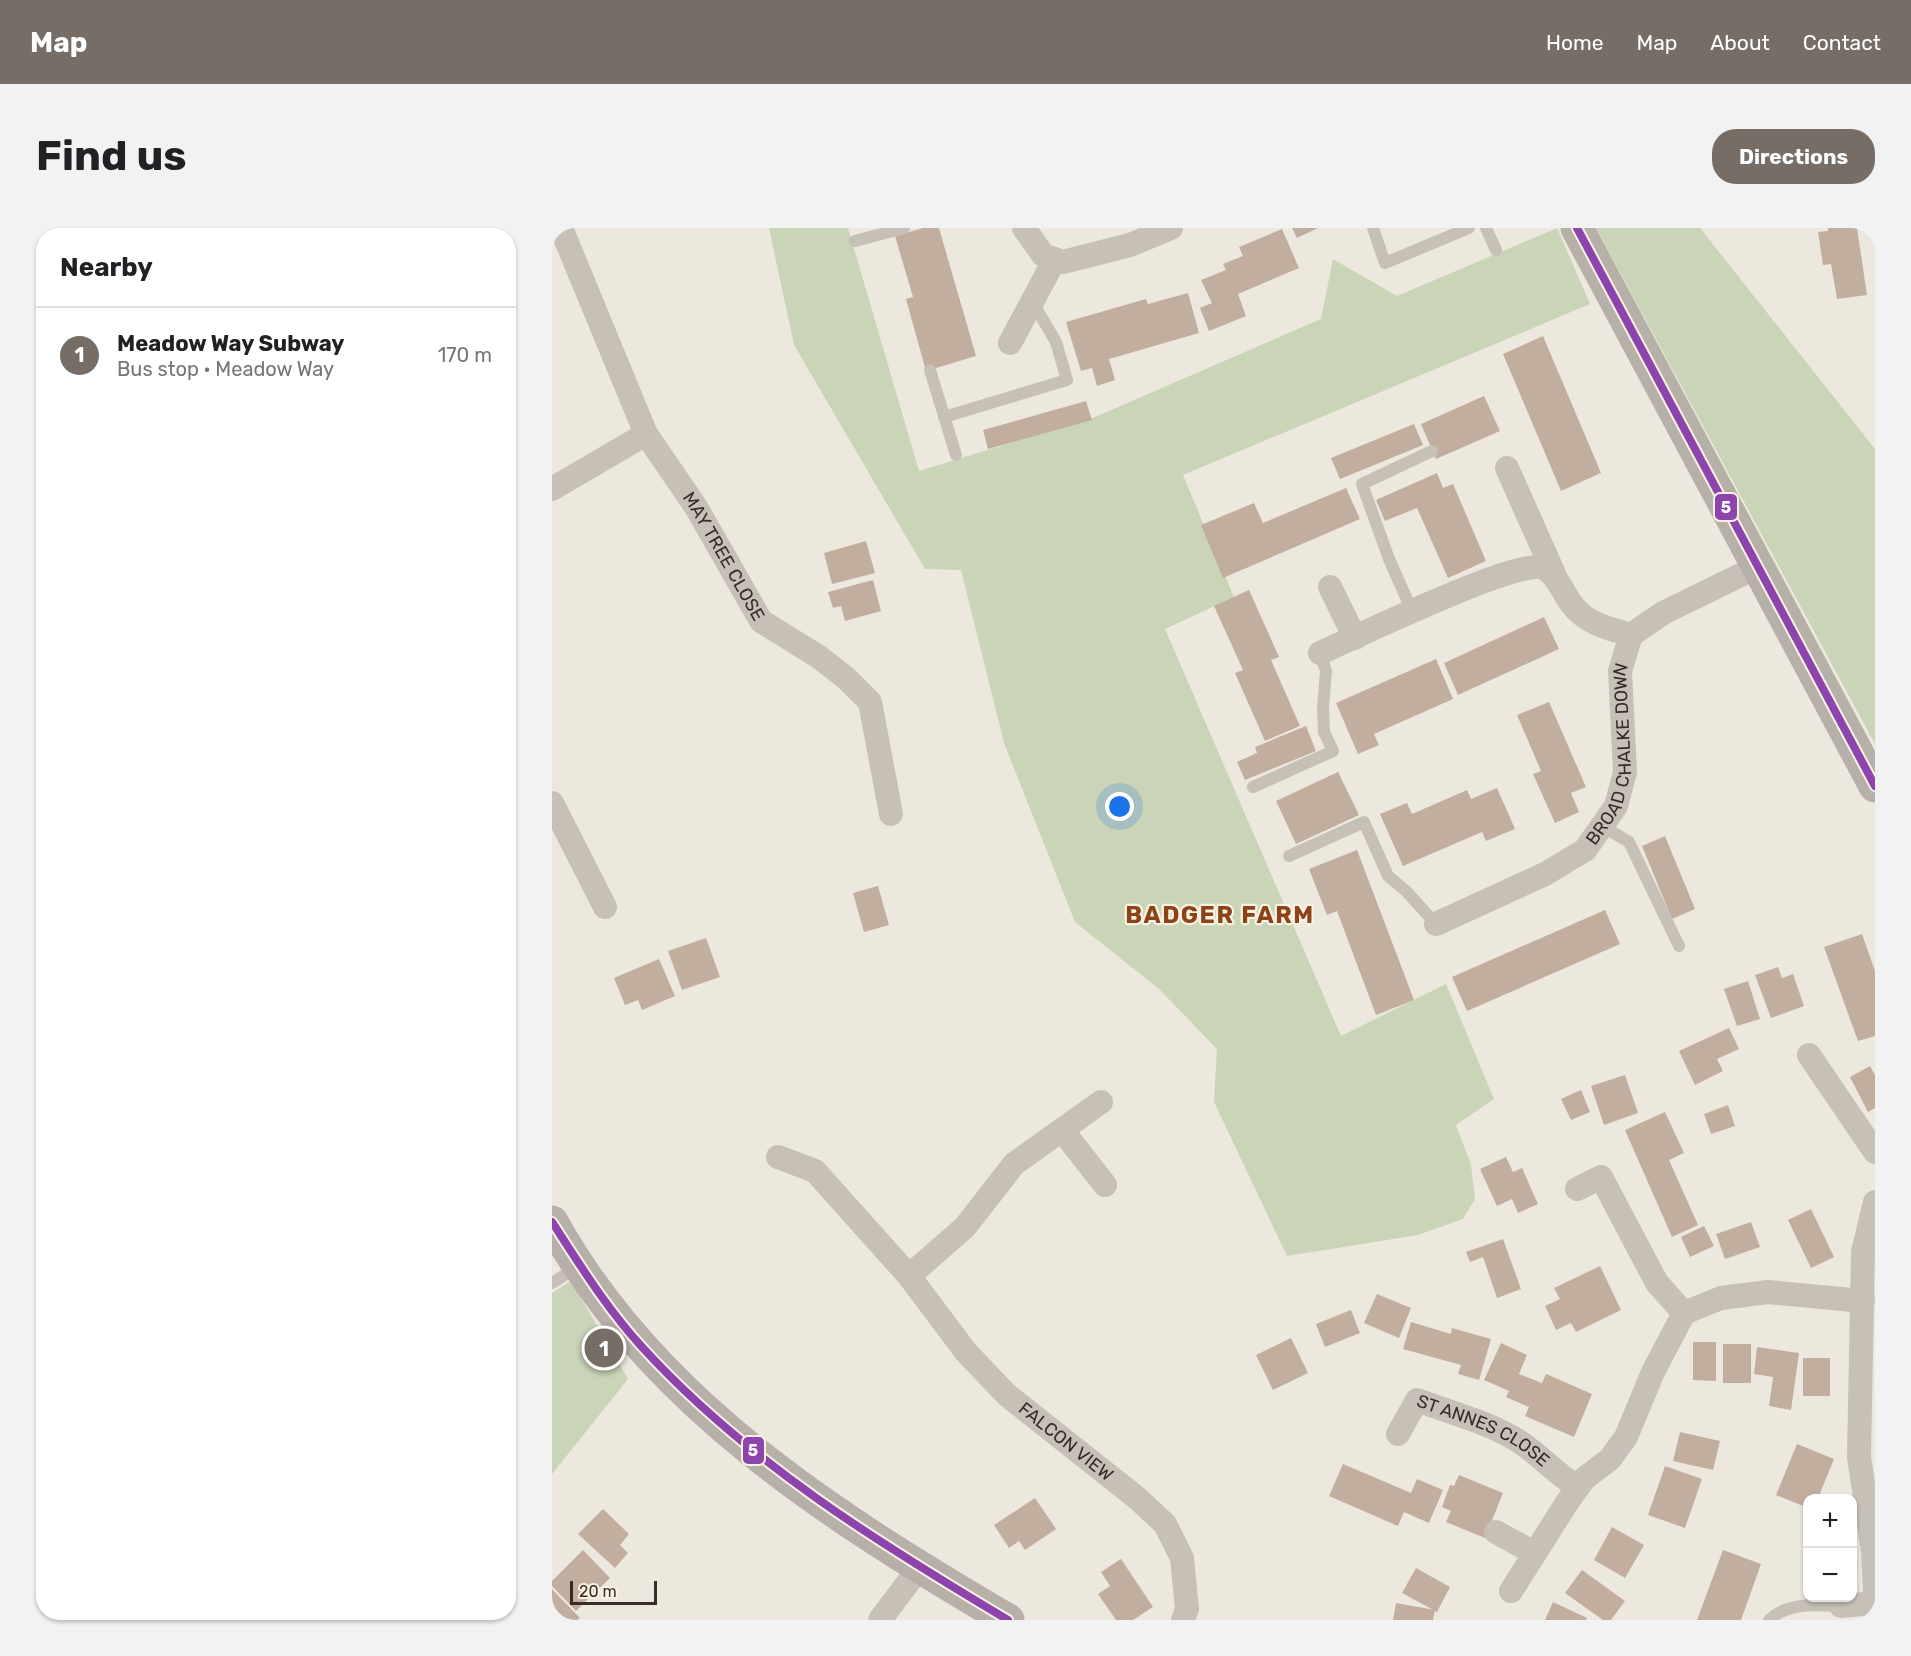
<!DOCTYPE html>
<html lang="en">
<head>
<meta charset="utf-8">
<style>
  body { margin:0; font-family:Rubik,sans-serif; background:#f2f2f2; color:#202124 }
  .controls { position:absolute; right:18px; bottom:18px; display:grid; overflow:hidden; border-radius:12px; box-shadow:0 2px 4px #0004 }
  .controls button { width:54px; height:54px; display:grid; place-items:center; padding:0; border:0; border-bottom:2px solid #e0e0e0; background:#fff; color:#202124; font:30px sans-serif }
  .scale { position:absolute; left:18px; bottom:15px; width:87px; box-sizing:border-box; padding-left:6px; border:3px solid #362d26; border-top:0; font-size:16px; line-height:21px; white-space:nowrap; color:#362d26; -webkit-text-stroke:4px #faf3e4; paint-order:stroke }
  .you { position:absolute; left:568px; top:579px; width:21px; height:21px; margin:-15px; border:4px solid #fff; border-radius:50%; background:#1a73e8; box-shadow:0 0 0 9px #1a73e833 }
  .badge { display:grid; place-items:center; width:39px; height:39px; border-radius:50%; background:#766e66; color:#fff; font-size:20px; font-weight:700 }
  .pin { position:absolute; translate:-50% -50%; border:3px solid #fff; box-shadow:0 2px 6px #0006 }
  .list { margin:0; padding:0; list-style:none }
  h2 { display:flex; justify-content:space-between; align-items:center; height:78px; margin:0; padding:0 24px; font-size:26px }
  h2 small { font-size:20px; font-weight:400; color:#757577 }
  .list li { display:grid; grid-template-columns:39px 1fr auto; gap:18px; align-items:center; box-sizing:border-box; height:96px; padding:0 24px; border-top:2px solid #e0e0e0 }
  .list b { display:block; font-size:22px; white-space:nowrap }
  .list p { margin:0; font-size:20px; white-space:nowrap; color:#757577 }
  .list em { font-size:20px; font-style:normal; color:#757577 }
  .map { position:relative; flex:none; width:1323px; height:1392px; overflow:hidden; border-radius:24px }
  header { display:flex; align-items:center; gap:36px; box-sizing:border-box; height:84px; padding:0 30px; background:#766e66; color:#fff }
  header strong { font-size:28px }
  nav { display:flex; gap:33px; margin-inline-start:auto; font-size:21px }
  .intro { display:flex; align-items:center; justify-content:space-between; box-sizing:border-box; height:144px; padding:0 36px }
  h1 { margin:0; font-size:42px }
  .button { padding:15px 27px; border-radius:24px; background:#766e66; color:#fff; font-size:21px; font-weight:700 }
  main { display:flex; gap:36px; padding:0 36px }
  aside { flex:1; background:#fff; border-radius:24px; box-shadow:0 2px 4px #0004 }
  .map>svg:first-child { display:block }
  .green { fill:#cad4b7 }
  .building { fill:#c2ae9e }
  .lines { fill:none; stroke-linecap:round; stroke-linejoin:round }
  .lane { stroke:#c6c0b7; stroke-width:12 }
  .street { stroke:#c6c0b7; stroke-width:24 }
  .secondary { stroke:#b6b0a8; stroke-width:33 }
  .bus-1-casing { stroke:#faf3e4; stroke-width:12 }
  .bus-1 { stroke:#8e44ad; stroke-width:8 }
  .labels { text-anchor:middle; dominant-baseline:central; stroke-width:4.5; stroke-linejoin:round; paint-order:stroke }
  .street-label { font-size:18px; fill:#362d26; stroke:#faf3e4 }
  .district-label { font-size:24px; font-weight:bold; letter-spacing:1.5px; fill:#8b4319; stroke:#faf3e4 }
  .line-badge { stroke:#faf3e4; stroke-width:2 }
  .badge-label { font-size:16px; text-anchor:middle; font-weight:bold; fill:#fff }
</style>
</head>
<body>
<header>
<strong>Map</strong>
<nav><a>Home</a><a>Map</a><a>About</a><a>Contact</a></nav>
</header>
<div class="intro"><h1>Find us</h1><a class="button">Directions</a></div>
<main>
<aside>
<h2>Nearby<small></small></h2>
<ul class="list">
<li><span class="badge">1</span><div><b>Meadow Way Subway</b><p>Bus stop · Meadow Way</p></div><em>170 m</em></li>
</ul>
</aside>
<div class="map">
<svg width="1323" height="1392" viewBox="0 0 1323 1392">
  <rect width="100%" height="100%" fill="#ede8de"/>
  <path class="green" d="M217,0H296L367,243L543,189L769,91L781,31L845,68L1005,0L1038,76L631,247L682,369L613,401L789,808L894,756L942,871L904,897L919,937L923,971L911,991L866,1007L735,1028L662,874L665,821L607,761L523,694L452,515L409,342L373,341L242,117Z
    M1044,0H1148L1323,221V516Z
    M19,1053L76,1151L0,1246V1065Z"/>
  <path class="building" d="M371,0H387L424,128L374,143L354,71L361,69L343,8Z
    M740,0H766L745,10Z
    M1276,0H1305L1315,67L1285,71L1279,36L1271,37L1266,4L1276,3Z
    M730,1L747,40L686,66L694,88L657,103L648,80L660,75L649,52L674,42L671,36L691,28L687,19Z
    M636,65L647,105L557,131L563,152L545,158L540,140L529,143L514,94L594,71L596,76Z
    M991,108L1049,245L1009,263L951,126Z
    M932,168L948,203L884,231L869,196Z
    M534,173L540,192L436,221L431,202Z
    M862,196L871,217L788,251L779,230Z
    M885,245L891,260L901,256L934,333L896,350L865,280L833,293L824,272Z
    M794,260L808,291L671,350L649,297L702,275L711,295Z
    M314,313L323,345L280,356L272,325Z
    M321,352L329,383L293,393L289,378L281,380L276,364Z
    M697,362L727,429L719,432L748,498L713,513L683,445L691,442L662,378Z
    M992,389L1007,421L906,467L892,435Z
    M884,431L901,471L822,506L827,517L806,526L784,475Z
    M997,474L1034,559L1019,565L1027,584L1003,595L981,546L989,543L965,487Z
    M754,498L764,523L693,552L685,534L705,525L703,519Z
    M786,544L807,587L744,616L724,573Z
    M945,560L963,601L934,613L930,604L851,638L828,586L855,575L860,586L915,562L919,571Z
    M1113,608L1143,681L1120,691L1090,618Z
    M805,622L862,772L824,787L785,683L775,687L757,641Z
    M326,658L337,697L312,704L301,665Z
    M1053,682L1068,716L915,783L900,749Z
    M1310,706L1323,743V808L1306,813L1272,719Z
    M154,710L168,749L130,762L116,723Z
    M107,731L123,768L90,782L86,772L73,777L62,750Z
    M1226,739L1230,750L1241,746L1252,778L1219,790L1203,747Z
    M1196,753L1208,791L1185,798L1172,761Z
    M1177,800L1187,821L1165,831L1171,843L1143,857L1127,823Z
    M1318,838L1323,847V880L1316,884L1298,849Z
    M1073,847L1086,885L1052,897L1039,858Z
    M1029,862L1038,884L1019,892L1009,871Z
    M1176,877L1183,898L1159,906L1152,886Z
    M1113,884L1132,925L1117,932L1146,997L1120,1009L1073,902Z
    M954,929L961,944L970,940L986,976L966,985L960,971L945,978L928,941Z
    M1259,981L1282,1029L1259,1040L1236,992Z
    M1199,994L1208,1019L1173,1031L1164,1006Z
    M1152,998L1162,1018L1138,1029L1129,1009Z
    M951,1011L969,1061L945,1070L931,1029L918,1034L914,1024Z
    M1048,1038L1069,1082L1024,1104L1019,1095L1004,1102L993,1078L1008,1071L1002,1060Z
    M825,1066L859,1080L847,1110L812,1095Z
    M799,1082L808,1105L773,1119L764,1096Z
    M859,1094L899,1106L900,1100L939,1111L927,1152L906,1146L909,1137L851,1121Z
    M739,1110L756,1145L721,1162L704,1127Z
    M1141,1114H1164V1153L1141,1152Z
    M949,1115L975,1127L967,1146L990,1155L994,1146L1040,1166L1022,1209L973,1188L977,1179L954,1169L957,1163L932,1152Z
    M1171,1116H1199V1155H1171Z
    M1205,1119L1247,1125L1239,1182L1217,1178L1221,1149L1202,1146Z
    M1251,1130H1278V1168H1251Z
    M1128,1204L1168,1213L1161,1242L1121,1233Z
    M1245,1216L1282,1231L1266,1270H1256V1280L1224,1267Z
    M791,1236L859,1265L865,1251L891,1262L877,1295L852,1284L846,1298L777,1268Z
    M1113,1238L1150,1251L1133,1300L1096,1287Z
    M907,1247L951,1265L933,1310L894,1294L899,1283L890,1279L898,1257L902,1258Z
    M483,1270L504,1301L473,1322L467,1313L457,1320L442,1297Z
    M51,1281L77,1306L68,1317L76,1325L63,1340L26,1306Z
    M1060,1299L1092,1317L1073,1350L1042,1332Z
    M31,1322L58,1350L24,1383L0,1358V1353Z
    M1171,1322L1209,1336L1189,1392H1145Z
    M569,1331L601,1379L581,1392H564L546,1366L558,1358L549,1344Z
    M864,1340L898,1359L885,1384L850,1365Z
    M1030,1342L1073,1373L1059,1392H1051L1013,1365Z
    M0,1361L28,1390L25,1392H0Z
    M1001,1374L1035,1390L1034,1392H993Z
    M844,1375L883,1382L881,1392H841Z"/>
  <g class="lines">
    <path class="lane" d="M821,0L833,35L917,0
      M934,0L944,22
      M303,13L352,0
      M378,142L404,227
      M392,189L515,152L504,114L480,73
      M861,385L837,331L810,256L880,223
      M701,559L781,523L772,504L771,480L774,443L768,425
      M1052,599L1077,614L1127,718
      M737,628L812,594L836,648L854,663L884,696
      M0,1055L25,1039
      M1217,1392C1236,1374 1264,1377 1289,1378"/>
    <g class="street">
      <path id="s1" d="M9,0L94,206L144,279L209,393L267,429L294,450L318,474L339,586"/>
      <path d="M472,0L491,27L511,34L578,17L619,0"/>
      <path d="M458,115L503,31"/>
      <path d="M955,240L1003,348"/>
      <path d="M0,261L94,206"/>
      <path d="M778,359L803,410"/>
      <path d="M768,425C799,411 971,328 992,340C1010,351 1013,374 1029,386C1043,398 1063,402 1079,407"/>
      <path d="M0,575L53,679"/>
      <path id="s2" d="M884,696L993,646L1033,622L1064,578L1073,544L1068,443L1079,407L1111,385L1205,339"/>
      <path d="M1257,827L1323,924"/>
      <path d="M510,902L553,957"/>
      <path id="s3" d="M226,929L263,943L357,1048L414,1124L455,1167L585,1270L613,1296L630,1330L635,1381L631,1392"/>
      <path d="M1025,961L1049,949L1105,1055L1132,1085"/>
      <path d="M1323,974L1311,1024L1307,1229L1321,1323L1323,1364"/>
      <path d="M357,1048L413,999L462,936L549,874"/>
      <path id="s4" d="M846,1206L865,1172C899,1185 937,1194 968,1214C988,1227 1005,1247 1026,1259"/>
      <path d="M944,1304L982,1325"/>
      <path d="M959,1363L1016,1273L1032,1251L1058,1231L1074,1209L1101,1144L1132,1085L1169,1070L1216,1064L1311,1073"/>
      <path d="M1289,1378L1323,1375"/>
      <path d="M328,1392L367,1340"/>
    </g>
    <path class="secondary" d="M1025,0L1323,558
      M0,994C100,1175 282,1290 456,1392"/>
    <defs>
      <path id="bus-1" d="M1025,0L1323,558
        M0,994C28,1037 55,1081 90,1119C194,1233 325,1314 456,1392"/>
    </defs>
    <use href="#bus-1" class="bus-1-casing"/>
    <use href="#bus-1" class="bus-1"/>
  </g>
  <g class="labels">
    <g class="street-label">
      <text stroke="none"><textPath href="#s1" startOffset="368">MAY TREE CLOSE</textPath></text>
      <text stroke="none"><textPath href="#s2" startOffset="270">BROAD CHALKE DOWN</textPath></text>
      <text stroke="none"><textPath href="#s4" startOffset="112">ST ANNES CLOSE</textPath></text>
      <text stroke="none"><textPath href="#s3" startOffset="410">FALCON VIEW</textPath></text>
    </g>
    <g class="district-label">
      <text x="668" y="687">BADGER FARM</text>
    </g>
  </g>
  <g class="line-badge">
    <rect x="1162" y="265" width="24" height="28" rx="6" fill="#8e44ad"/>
    <rect x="190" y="1208" width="23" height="29" rx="6" fill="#8e44ad"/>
  </g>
  <g class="badge-label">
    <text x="1174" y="285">5</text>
    <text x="201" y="1228">5</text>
  </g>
</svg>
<div class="controls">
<button>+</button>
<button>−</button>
</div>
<div class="scale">20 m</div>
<div class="you"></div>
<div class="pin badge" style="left:52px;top:1120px">1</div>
</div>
</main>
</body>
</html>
